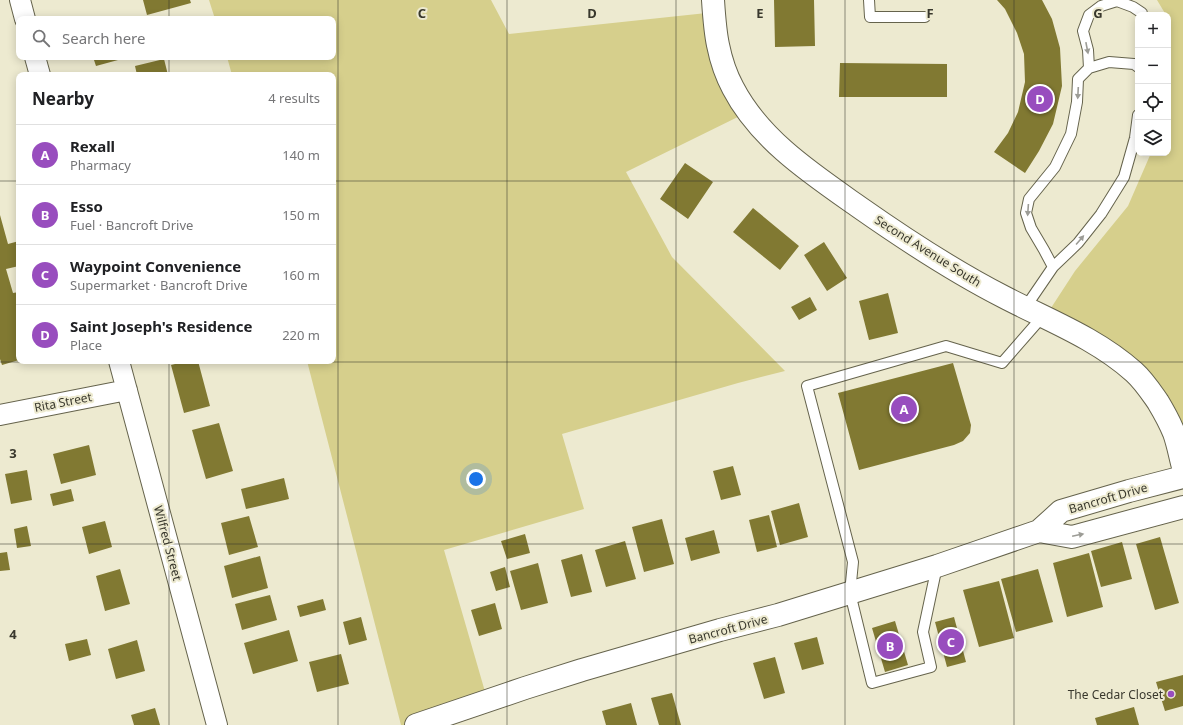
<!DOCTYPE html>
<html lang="en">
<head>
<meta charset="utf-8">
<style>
  body { margin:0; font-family:"Noto Sans",sans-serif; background:#f2f2f2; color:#202124 }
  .controls { position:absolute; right:12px; top:12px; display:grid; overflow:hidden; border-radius:8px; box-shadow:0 2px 10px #0003 }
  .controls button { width:36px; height:36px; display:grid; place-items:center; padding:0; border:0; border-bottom:1px solid #e0e0e0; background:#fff; color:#202124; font:20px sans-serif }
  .you { position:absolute; left:476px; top:479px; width:14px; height:14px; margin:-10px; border:3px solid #fff; border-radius:50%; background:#1a73e8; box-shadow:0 0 0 6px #1a73e833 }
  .badge { display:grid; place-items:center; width:26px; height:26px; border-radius:50%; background:#984dbe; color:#fff; font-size:13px; font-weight:700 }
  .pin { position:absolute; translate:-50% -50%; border:2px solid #fff; box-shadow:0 1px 4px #0006 }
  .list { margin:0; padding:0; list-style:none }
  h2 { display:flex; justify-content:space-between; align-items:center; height:52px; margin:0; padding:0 16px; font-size:17px }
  h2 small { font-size:13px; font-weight:400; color:#757577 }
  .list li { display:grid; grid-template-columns:26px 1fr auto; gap:12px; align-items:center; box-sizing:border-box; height:60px; padding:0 16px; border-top:1px solid #e0e0e0 }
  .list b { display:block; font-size:15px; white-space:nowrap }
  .list p { margin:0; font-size:13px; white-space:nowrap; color:#757577 }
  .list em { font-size:13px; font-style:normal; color:#757577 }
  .icon { flex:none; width:22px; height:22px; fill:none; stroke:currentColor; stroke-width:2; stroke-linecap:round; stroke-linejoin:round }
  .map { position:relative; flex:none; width:1183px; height:725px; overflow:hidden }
  .search { position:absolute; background:#fff; box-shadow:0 2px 10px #0003; left:16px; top:16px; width:320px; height:44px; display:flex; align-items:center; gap:10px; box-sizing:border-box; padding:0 14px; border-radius:8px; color:#757577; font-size:15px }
  .panel { position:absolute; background:#fff; box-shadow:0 2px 10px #0003; left:16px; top:72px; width:320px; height:292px; border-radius:8px }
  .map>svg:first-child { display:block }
  .green { fill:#d6cf8c }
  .building { fill:#817932 }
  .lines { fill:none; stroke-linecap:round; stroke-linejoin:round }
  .lane-casing { stroke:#65634c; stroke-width:12 }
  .street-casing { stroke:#65634c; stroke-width:22 }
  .secondary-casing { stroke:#65634c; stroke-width:24 }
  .lane { stroke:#fff; stroke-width:10 }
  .street { stroke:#fff; stroke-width:20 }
  .secondary { stroke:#fff; stroke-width:22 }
  .oneway { fill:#9c9c96 }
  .grid { fill:none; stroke:#39382d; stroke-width:1; stroke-opacity:0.55 }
  .poi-dot { fill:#984dbe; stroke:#edead0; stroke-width:1.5 }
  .labels { text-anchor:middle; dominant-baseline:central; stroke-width:4; stroke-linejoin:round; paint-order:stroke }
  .street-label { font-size:12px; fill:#39382d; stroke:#edead0 }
  .poi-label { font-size:12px; fill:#39382d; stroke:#edead0; text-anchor:end }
  .grid-label { font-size:13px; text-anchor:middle; font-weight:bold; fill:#39382d; stroke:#edead0; stroke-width:4; stroke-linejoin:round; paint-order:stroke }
</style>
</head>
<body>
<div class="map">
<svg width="1183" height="725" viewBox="0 0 1183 725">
  <rect width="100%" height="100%" fill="#edead0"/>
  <path class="green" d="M209,0H491L509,34L716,12L750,111L626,172L672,257L785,371L738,383L562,434L584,509L444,550L488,702L421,725H401L307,361H333V75H232L227,57H333V19H215Z
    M1157,0H1183V460L1164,409L1049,311L1075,271L1128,206L1151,153H1168L1169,20L1168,15H1166Z"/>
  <path class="building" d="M143,0H190L191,3L147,15Z
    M774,0H814L815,46L775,47Z
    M997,0H1042L1052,19L1060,48L1062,86L1053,124L1039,151L1025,173L994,152L1008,133L1018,112L1025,82L1024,54L1017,33L1005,9Z
    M93,57H129L96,66Z
    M164,59L168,75H137L135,66Z
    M840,63L947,64V97H839Z
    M685,163L713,182L688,219L660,199Z
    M753,208L799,246L780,270L733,232Z
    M0,215L8,244L19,241V266L6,269L13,293L19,292V360L2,365L0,359Z
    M824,242L847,278L827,291L804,255Z
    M888,293L898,333L869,340L859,301Z
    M810,297L817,310L799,320L791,307Z
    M187,361H198L210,406L184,413L171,365Z
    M953,363L971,425L970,433L963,441L954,445L859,470L838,393Z
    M219,423L233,471L206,479L192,430Z
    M89,445L96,475L61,484L53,454Z
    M733,466L741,495L721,500L713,471Z
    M27,470L32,500L11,504L5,474Z
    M284,478L289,499L246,509L241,489Z
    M71,489L74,501L53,506L50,494Z
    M799,503L808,537L780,545L771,511Z
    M769,515L777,547L757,552L749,520Z
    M249,516L258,547L229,555L221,523Z
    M662,519L674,564L644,572L632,527Z
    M105,521L112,547L89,554L82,527Z
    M27,526L31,546L17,548L14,529Z
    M714,530L720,553L691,561L685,538Z
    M525,534L530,553L507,559L501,541Z
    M1160,537L1179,603L1155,610L1136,544Z
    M625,541L636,579L606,587L595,550Z
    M1122,542L1132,579L1101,587L1091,551Z
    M7,552L10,570L0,571V553Z
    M1089,553L1103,607L1067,617L1053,563Z
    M582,554L592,592L571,597L561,560Z
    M260,556L268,588L232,598L224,566Z
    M538,563L548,603L521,610L510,571Z
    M505,567L510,587L496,591L490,572Z
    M120,569L130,604L105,611L96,576Z
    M1038,569L1053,622L1016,632L1001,579Z
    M999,581L1014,638L979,647L963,590Z
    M270,595L277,620L242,630L235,604Z
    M323,599L326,610L300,617L297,606Z
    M495,603L502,629L479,636L471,610Z
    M361,617L367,640L349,645L343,622Z
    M954,617L966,662L947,667L935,622Z
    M895,621L908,665L885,672L872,628Z
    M289,630L298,661L253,674L244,643Z
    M817,637L824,664L802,670L794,643Z
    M87,639L91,655L69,661L65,644Z
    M137,640L145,671L116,679L108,649Z
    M341,654L349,684L317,692L309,662Z
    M775,657L785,693L764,699L753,663Z
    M1183,675V706L1165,711L1156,682Z
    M672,693L681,725H659L651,698Z
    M631,703L637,725H606L602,711Z
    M1134,707L1139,725H1097L1095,718Z
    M155,708L160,725H134L131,715Z"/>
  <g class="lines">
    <defs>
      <path id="lane" d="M869,0L870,17H925
        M1089,68L1088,50L1083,31L1089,15L1101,6L1117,1L1133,7L1142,13V15
        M1053,267L1044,250L1031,228L1026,213L1029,199L1055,167L1071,134L1077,102L1078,79L1089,68L1109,62L1134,64L1138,67
        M1025,308L1053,267L1078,243L1101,214L1124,177L1135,138L1138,115
        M937,566L923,632L931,667L872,683L850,593L853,562L807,386L946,346L1002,363L1043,316"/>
      <path id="street" d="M20,0L25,19
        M35,57L40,75
        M119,361L217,725
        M0,415L127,390"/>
      <path id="secondary" d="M713,0C714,15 715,31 718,45C721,60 726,75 733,88C760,140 812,174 859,207C906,240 953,271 1004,297C1048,320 1096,338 1134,372C1144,381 1151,392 1158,402C1164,412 1170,423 1174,433C1178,444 1180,456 1183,467
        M1039,531L1072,537L1183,507
        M416,725L525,688L582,670L720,630L778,615L937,566L1039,531L1061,511L1129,491L1183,477"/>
    </defs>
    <use href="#lane" class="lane-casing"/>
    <use href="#street" class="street-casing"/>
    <use href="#secondary" class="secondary-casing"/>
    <use href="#lane" class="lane"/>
    <use href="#street" class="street"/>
    <use href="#secondary" class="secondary"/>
  </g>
  <defs><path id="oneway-solid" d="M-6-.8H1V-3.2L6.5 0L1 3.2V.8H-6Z"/></defs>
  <g class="oneway">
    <use href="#oneway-solid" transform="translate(1087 48) rotate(79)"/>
    <use href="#oneway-solid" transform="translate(1078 93) rotate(93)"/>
    <use href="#oneway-solid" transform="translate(1028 210) rotate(94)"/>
    <use href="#oneway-solid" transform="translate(1080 240) rotate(-49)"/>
    <use href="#oneway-solid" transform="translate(1078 535) rotate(-12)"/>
  </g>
  <path class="grid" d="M169,0V19M338,0V725M507,0V725M676,0V725M845,0V725M1014,0V725M169,57V75M0,181H19M333,181H1183M169,361V725M0,362H1183M0,544H1183"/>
  <circle class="poi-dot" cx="1171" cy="694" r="4"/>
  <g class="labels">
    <g class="street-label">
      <text transform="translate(928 251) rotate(32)">Second Avenue South</text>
      <text transform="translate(63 402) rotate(-11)">Rita Street</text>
      <text transform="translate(1108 498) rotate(-16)">Bancroft Drive</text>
      <text transform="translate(168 543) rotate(75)">Wilfred Street</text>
      <text transform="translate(728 629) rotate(-15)">Bancroft Drive</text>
    </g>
    <g class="poi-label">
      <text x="1163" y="694">The Cedar Closet</text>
    </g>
  </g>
  <g class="grid-label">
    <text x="422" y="18">C</text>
    <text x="592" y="18">D</text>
    <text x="760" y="18">E</text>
    <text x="930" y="18">F</text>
    <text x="1098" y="18">G</text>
    <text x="13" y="458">3</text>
    <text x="13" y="639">4</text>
  </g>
</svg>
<div class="controls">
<button>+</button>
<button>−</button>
<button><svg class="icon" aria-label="locate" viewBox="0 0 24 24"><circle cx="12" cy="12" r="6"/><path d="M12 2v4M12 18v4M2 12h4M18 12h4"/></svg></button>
<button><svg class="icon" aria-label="layers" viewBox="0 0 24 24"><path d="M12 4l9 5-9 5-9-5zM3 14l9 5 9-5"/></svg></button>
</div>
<div class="you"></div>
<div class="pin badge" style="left:904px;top:409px">A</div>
<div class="pin badge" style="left:890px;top:646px">B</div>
<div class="pin badge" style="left:951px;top:642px">C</div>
<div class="pin badge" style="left:1040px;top:99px">D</div>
<div class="search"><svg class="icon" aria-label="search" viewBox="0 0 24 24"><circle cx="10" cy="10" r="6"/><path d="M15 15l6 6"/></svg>Search here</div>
<section class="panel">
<h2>Nearby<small>4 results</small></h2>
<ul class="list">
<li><span class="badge">A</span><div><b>Rexall</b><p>Pharmacy</p></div><em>140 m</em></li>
<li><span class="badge">B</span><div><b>Esso</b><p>Fuel · Bancroft Drive</p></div><em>150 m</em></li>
<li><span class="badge">C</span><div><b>Waypoint Convenience</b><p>Supermarket · Bancroft Drive</p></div><em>160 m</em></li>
<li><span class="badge">D</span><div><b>Saint Joseph's Residence</b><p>Place</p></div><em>220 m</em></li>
</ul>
</section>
</div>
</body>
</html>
